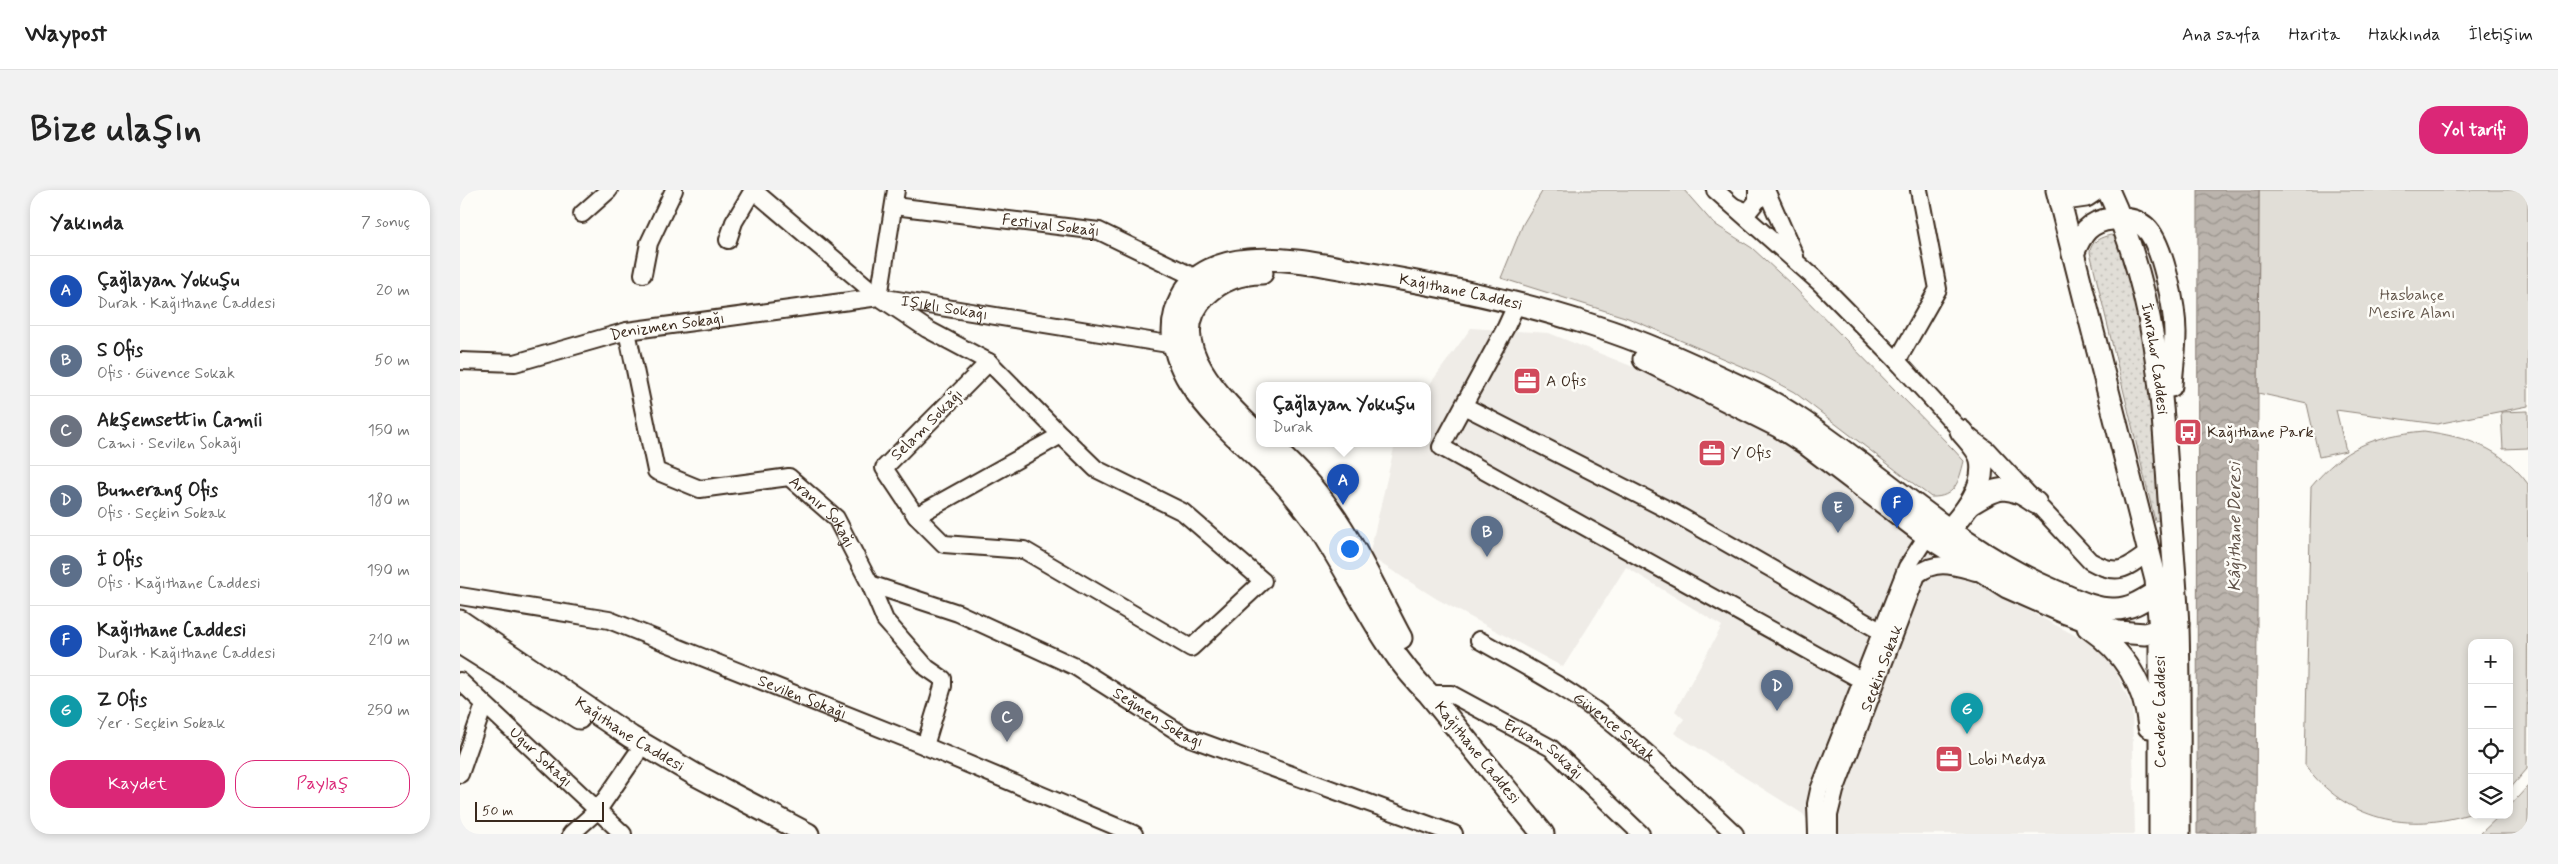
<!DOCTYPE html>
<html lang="tr">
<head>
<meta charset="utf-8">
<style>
  body { margin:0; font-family:Mynerve,sans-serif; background:#f2f2f2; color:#222 }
  .controls { position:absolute; right:15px; bottom:15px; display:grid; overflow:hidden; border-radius:10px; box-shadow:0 2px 8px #0003 }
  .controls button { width:45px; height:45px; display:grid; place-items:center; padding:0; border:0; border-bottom:1px solid #e0e0e0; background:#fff; color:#222; font:25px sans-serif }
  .scale { position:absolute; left:15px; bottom:12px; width:129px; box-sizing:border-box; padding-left:5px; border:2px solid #3b2a1e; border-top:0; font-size:14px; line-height:18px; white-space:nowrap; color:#3b2a1e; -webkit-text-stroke:4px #fdfcf7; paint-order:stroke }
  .you { position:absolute; left:889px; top:358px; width:18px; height:18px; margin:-12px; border:4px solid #fff; border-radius:50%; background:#1a73e8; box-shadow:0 0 0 8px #1a73e833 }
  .badge { display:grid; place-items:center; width:32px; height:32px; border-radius:50%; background:#db2777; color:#fff; font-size:16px; font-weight:700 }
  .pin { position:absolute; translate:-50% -41px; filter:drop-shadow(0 1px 2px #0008) }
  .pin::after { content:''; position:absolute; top:26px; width:18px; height:15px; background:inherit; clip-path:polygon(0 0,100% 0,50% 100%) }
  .popup { position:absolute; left:796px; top:192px; width:175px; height:65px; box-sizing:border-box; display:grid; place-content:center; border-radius:10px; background:#fff; filter:drop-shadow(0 1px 4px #0005); font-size:16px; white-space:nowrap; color:#767676 }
  .popup b { font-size:19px; color:#222 }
  .popup::after { content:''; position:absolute; left:50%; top:100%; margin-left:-10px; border:10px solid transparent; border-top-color:#fff }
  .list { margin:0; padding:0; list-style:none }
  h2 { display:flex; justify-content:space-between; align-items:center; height:65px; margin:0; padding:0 20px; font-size:21px }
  h2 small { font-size:16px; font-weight:400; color:#767676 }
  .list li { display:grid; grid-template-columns:32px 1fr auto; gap:15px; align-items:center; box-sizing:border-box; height:70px; padding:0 20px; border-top:1px solid #e0e0e0 }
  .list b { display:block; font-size:19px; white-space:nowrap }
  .list p { margin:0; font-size:16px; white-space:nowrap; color:#767676 }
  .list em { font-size:16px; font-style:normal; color:#767676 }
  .actions { display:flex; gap:10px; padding:15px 20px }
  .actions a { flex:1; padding:11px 0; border:1px solid #db2777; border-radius:20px; text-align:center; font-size:18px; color:#db2777 }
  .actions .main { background:#db2777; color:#fff }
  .icon { flex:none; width:28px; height:28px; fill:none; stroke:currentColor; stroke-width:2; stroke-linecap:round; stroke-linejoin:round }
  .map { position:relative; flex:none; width:2068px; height:644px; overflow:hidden; border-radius:20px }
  header { display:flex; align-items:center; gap:30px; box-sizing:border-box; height:70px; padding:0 25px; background:#fff; border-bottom:1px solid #e0e0e0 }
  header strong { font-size:24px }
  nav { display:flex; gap:28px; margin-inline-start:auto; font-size:18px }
  .intro { display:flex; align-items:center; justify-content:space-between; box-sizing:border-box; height:120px; padding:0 30px }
  h1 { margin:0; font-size:35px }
  .button { padding:12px 22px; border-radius:20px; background:#db2777; color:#fff; font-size:18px; font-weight:700 }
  main { display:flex; gap:30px; padding:0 30px }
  aside { flex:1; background:#fff; border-radius:20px; box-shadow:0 2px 8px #0003 }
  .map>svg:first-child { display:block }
  .built { fill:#efece7 }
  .grass { fill:url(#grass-dots); stroke:#8e847a }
  .green { fill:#e1ded7; stroke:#8e847a }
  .water { fill:url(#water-waves); stroke:#887d74 }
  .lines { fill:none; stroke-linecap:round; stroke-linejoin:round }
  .minor-casing { stroke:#3b2a1e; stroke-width:20 }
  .major-casing { stroke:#3b2a1e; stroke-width:25 }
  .minor { stroke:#fdfcf7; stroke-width:16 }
  .major { stroke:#fdfcf7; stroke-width:21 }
  .labels { text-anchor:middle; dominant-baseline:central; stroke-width:5; stroke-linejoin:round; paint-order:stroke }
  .street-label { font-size:16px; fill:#3b2a1e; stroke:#fdfcf7 }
  .park-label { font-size:16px; fill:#64574c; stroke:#fdfcf7 }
  .poi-label { font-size:16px; fill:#3b2a1e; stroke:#fdfcf7; text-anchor:start }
  .water-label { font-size:18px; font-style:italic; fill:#615349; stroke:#fdfcf7 }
</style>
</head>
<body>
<header>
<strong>Waypost</strong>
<nav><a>Ana sayfa</a><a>Harita</a><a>Hakkında</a><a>İletişim</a></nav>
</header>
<div class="intro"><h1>Bize ulaşın</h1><a class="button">Yol tarifi</a></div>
<main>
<aside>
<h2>Yakında<small>7 sonuç</small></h2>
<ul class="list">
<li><span class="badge" style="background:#1a4fb4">A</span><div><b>Çağlayan Yokuşu</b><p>Durak · Kağıthane Caddesi</p></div><em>20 m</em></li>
<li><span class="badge" style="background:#5c6f8a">B</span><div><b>S Ofis</b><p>Ofis · Güvence Sokak</p></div><em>50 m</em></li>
<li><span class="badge" style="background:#6b7280">C</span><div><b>Akşemsettin Camii</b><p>Cami · Sevilen Sokağı</p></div><em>150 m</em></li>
<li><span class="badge" style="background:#5c6f8a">D</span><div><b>Bumerang Ofis</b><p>Ofis · Seçkin Sokak</p></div><em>180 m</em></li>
<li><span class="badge" style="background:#5c6f8a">E</span><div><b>İ Ofis</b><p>Ofis · Kağıthane Caddesi</p></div><em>190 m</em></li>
<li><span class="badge" style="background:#1a4fb4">F</span><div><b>Kağıthane Caddesi</b><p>Durak · Kağıthane Caddesi</p></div><em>210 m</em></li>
<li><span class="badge" style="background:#0f9aa8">G</span><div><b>Z Ofis</b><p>Yer · Seçkin Sokak</p></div><em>250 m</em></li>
</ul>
<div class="actions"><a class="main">Kaydet</a><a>Paylaş</a></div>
</aside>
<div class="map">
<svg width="2068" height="644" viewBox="0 0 2068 644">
  <defs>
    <pattern id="grass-dots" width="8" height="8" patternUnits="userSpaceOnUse" patternTransform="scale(1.25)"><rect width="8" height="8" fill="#e1ded7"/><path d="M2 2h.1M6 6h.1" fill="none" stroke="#c2bfb8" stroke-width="1.8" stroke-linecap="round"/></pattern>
    <pattern id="water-waves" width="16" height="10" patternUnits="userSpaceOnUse" patternTransform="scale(1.25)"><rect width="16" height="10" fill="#bbb4ad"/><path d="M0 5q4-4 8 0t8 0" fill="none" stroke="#99938c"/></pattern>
  </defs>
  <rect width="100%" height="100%" fill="#fdfcf7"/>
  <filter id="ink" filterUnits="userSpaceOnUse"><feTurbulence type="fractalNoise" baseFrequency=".02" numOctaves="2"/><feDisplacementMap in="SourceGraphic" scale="10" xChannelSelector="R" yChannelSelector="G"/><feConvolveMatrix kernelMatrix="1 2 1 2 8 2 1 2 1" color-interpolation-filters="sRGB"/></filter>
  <g filter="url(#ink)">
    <path class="built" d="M1011,138L1089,143L1223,197L1291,233L1353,272L1476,366L1561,417L1647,462L1672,517L1675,644H1358L1343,624L1214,543L1224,529L1215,521L1262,436L1166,377L1103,477L977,409L909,366L935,254H967V198Z"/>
    <path class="grass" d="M1651,45L1656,48L1671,90L1687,159L1699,330L1695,331L1630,62C1631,51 1641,47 1651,45Z"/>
    <path class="green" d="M1083,0H1224L1253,33L1292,58L1331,94L1493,259L1504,271C1499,291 1495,308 1471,307L1334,202L1304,186L1168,128L1041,88L1063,34Z
      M1799,0H2068V216L1977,234L1876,220L1886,261L1859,267L1847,214L1798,203Z
      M2068,221V258L2043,259L2041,222Z
      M1964,241C2006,247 2041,257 2068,294L2067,579L2049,600V453H2012V623C1948,644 1886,630 1845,575L1851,297C1884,257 1913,246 1964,241Z
      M2068,596V644H2020L2040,625H2049V617Z"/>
    <path class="water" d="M1738,0H1799L1796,644H1737Z"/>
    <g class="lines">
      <defs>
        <g id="minor">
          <path d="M293,0L419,107L467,139L529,172L601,245L456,326"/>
          <path d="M1255,0L1360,93L1437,171L1501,241L1527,260L1630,371C1658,387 1666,379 1690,361"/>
          <path d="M1306,0L1335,66"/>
          <path id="s1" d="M434,16L639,41L736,88"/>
          <path d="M1275,17L1288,22L1297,11V0"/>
          <path d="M122,24L149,0"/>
          <path d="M268,50L274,32L293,0"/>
          <path d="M183,84L189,53L214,0"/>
          <path d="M419,107L436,0"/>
          <path d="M1057,113L1046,137L981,257L1414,497"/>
          <path id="s2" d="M167,141L196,281L240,299L329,287L376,328L410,394L425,430L467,478L483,489V496L465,556"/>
          <path id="s3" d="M0,171L55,173L167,141L419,107L714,155"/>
          <path d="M1437,171L1478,99L1459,0"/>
          <path d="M529,172L424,278L456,326L484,354L564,360L731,458L803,391L723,322L636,279L601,245"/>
          <path d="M1004,216L1216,324L1422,442"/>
          <path id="s4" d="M410,394L498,423L616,477L725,546L994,644"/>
          <path id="s5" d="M0,406L149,430L465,556L674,644"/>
          <path id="s6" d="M1019,450C1063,475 1108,498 1148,530C1192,566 1234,605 1275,644"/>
          <path id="s7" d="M0,491L163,644"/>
          <path id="s8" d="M969,504H991L1091,558L1181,644"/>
          <path d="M0,584L24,515"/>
          <path d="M111,644L138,620L176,565"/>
          <path d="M1357,644L1356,614L1359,600L1447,377L1467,346"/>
          <path id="s9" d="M1369,644V625L1375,601L1457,385C1476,369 1494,376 1516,382"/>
        </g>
        <g id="major">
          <path d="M1597,0L1696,390L1700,441V644"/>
          <path d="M1602,0L1612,8L1626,6L1635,0"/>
          <path id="s10" d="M1648,0C1695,101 1702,200 1709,309C1712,351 1716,394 1718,437C1720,506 1719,575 1719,644"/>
          <path d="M1613,64C1621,44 1629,31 1652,29C1664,28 1676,29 1685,37C1703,53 1715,118 1715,143C1715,160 1712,178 1711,196"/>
          <path d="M1184,169L1318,236L1346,254L1467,346L1547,397L1606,423L1658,442L1685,444L1718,434"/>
          <path d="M799,245C766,214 698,151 746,105C762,89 780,83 802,83"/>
          <path d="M809,254C829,272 848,291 864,312C895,353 917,403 941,448"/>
          <path d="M1509,315C1537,297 1547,292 1576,313"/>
          <path d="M1477,342L1489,340C1505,322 1526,297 1521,270C1519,260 1508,250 1501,241"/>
          <path id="s11" d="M0,431L171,547L234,584L348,644"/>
          <path d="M1628,437C1663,461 1685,494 1689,537"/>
          <path d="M0,453L119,528"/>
          <path id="s12" d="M1083,644L969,504C918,455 893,385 852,328C841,314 830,299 817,286C772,241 685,177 722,106C734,82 762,72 788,70C829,66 872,77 912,84C988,97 1062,112 1134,136C1189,153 1242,179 1294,203C1332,221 1365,247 1399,272C1462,320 1522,370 1595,401C1614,409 1635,420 1655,419C1671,419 1685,409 1698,401"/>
        </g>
      </defs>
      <use href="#minor" class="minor-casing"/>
      <use href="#major" class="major-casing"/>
      <use href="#minor" class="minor"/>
      <use href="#major" class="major"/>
    </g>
  </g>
  <defs>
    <symbol id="office-square" viewBox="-11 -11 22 22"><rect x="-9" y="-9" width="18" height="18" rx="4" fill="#d1495b" stroke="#fdfcf7"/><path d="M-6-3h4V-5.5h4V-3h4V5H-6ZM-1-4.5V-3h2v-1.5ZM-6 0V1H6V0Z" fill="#fff"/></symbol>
    <symbol id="bus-square" viewBox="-11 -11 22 22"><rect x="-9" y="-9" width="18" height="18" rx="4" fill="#d1495b" stroke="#fdfcf7"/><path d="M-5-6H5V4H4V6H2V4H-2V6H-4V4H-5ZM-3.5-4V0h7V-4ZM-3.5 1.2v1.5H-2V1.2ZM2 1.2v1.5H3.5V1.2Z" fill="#fff"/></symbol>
  </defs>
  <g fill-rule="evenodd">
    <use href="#office-square" x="1051" y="175" width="32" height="32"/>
    <use href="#bus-square" x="1712" y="226" width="32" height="32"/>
    <use href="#office-square" x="1236" y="247" width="32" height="32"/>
    <use href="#office-square" x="1473" y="553" width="32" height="32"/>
  </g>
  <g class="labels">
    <g class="street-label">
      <text stroke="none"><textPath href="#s1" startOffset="158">Festival Sokağı</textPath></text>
      <text stroke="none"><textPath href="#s12" startOffset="961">Kağıthane Caddesi</textPath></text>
      <text stroke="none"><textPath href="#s3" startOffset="492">Işıklı Sokağı</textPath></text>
      <text stroke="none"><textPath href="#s3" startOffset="212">Denizmen Sokağı</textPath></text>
      <text stroke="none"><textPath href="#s10" startOffset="176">İmrahor Caddesi</textPath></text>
      <text transform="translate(467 235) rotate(-45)">Selam Sokağı</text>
      <text stroke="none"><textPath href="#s2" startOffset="329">Aranır Sokağı</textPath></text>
      <text stroke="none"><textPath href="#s9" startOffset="175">Seçkin Sokak</textPath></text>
      <text stroke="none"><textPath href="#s5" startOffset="359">Sevilen Sokağı</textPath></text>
      <text transform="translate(1700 522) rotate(-90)">Cendere Caddesi</text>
      <text stroke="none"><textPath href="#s4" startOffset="319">Seğmen Sokağı</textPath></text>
      <text stroke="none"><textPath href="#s6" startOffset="161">Güvence Sokak</textPath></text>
      <text stroke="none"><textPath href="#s11" startOffset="204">Kağıthane Caddesi</textPath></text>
      <text stroke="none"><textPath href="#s8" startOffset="130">Erkan Sokağı</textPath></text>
      <text transform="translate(1017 563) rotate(51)">Kağıthane Caddesi</text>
      <text stroke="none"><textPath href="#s7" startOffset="111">Uğur Sokağı</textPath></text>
    </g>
    <g class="park-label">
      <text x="1952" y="105">Hasbahçe<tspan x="1952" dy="18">Mesire Alanı</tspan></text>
    </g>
    <g class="poi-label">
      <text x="1086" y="191">A Ofis</text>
      <text x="1747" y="242">Kağıthane Park</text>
      <text x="1271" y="263">Y Ofis</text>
      <text x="1508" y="569">Lobi Medya</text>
    </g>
    <g class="water-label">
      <text transform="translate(1775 337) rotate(-90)">Kâğıthane Deresi</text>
    </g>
  </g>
</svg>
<div class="controls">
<button>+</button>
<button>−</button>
<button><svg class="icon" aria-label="locate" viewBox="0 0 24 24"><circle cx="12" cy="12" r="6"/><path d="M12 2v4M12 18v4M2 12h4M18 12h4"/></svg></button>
<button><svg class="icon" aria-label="layers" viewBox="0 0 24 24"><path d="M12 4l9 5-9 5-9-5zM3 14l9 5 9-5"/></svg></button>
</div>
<div class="scale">50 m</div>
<div class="you"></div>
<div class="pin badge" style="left:883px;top:315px;background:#1a4fb4">A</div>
<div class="popup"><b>Çağlayan Yokuşu</b>Durak</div>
<div class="pin badge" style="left:1027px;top:367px;background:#5c6f8a">B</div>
<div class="pin badge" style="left:547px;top:552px;background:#6b7280">C</div>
<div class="pin badge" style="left:1317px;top:521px;background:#5c6f8a">D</div>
<div class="pin badge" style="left:1378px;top:343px;background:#5c6f8a">E</div>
<div class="pin badge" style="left:1437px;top:338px;background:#1a4fb4">F</div>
<div class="pin badge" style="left:1507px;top:544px;background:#0f9aa8">G</div>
</div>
</main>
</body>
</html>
